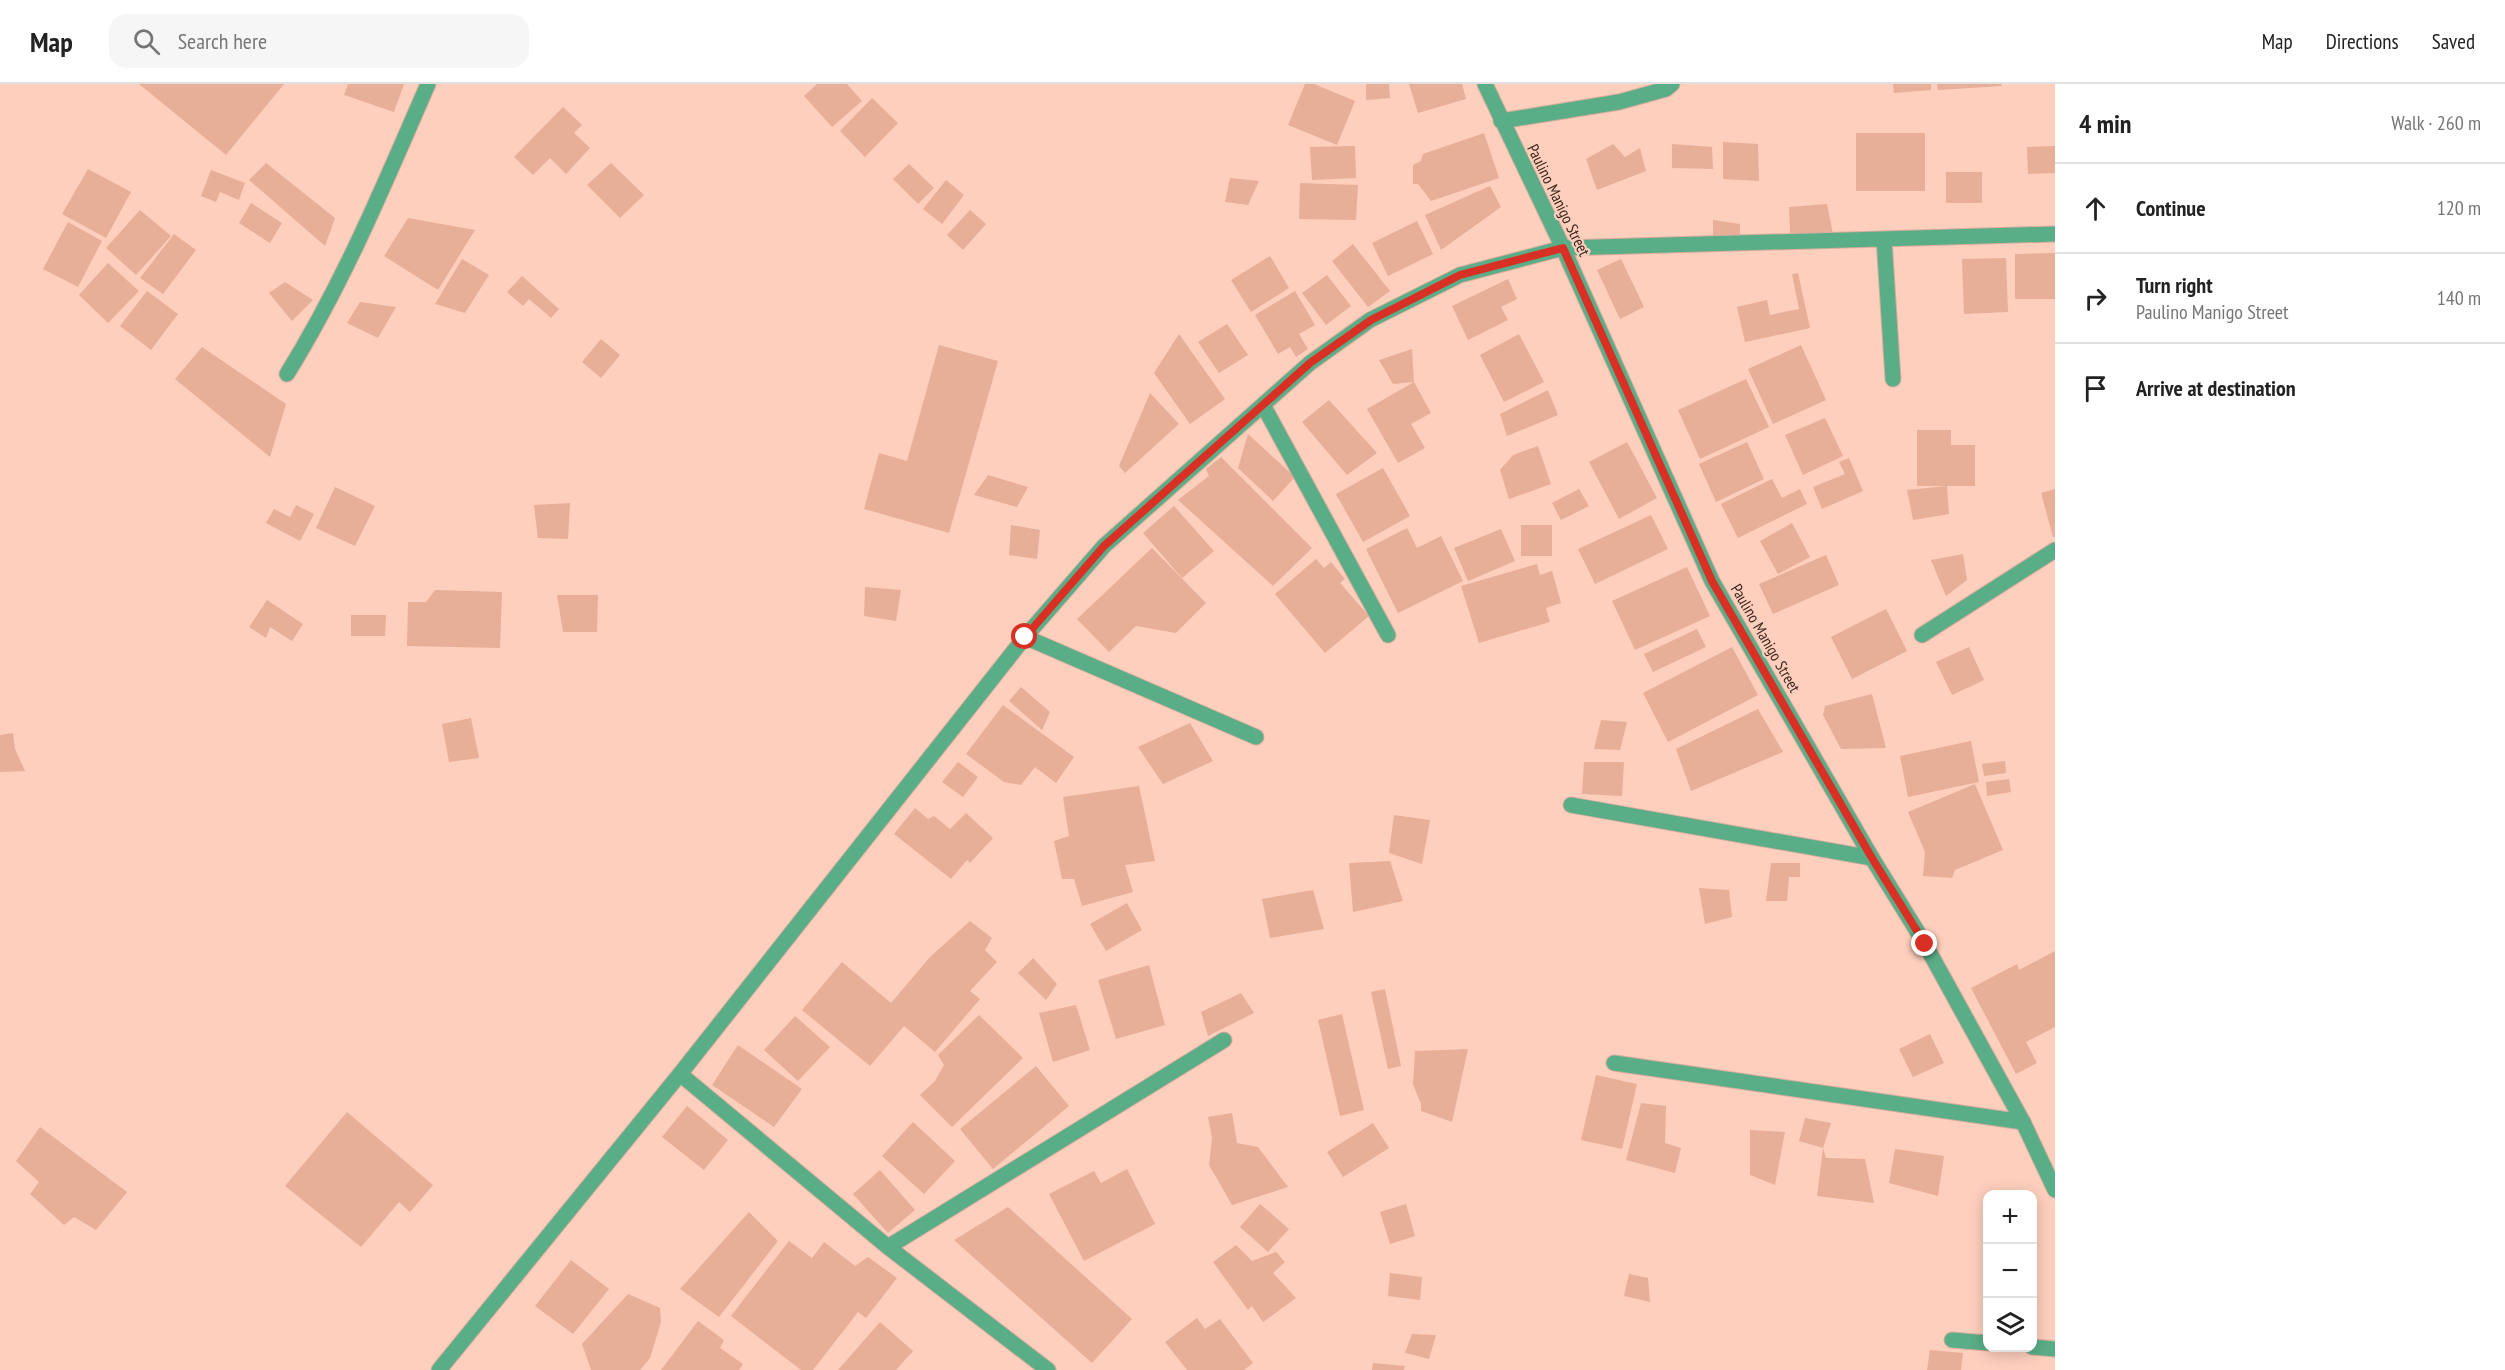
<!DOCTYPE html>
<html lang="en">
<head>
<meta charset="utf-8">
<style>
  body { margin:0; font-family:"PT Sans Narrow",sans-serif; background:#f6f6f6; color:#222 }
  .controls { position:absolute; right:18px; bottom:18px; display:grid; overflow:hidden; border-radius:12px; box-shadow:0 3px 15px #0003 }
  .controls button { width:54px; height:54px; display:grid; place-items:center; padding:0; border:0; border-bottom:2px solid #e0e0e0; background:#fff; color:#222; font:30px sans-serif }
  .stop { position:absolute; width:18px; height:18px; margin:-14px; border:4px solid #d93025; border-radius:50%; background:#fff }
  .stop.end { background:#d93025; border-color:#fff; box-shadow:0 2px 6px #0008 }
  .list { margin:0; padding:0; list-style:none }
  h2 { display:flex; justify-content:space-between; align-items:center; height:78px; margin:0; padding:0 24px; font-size:26px }
  h2 small { font-size:20px; font-weight:400; color:#767676 }
  .list li { display:grid; grid-template-columns:39px 1fr auto; gap:18px; align-items:center; box-sizing:border-box; height:90px; padding:0 24px; border-top:2px solid #e0e0e0 }
  .list b { display:block; font-size:22px; white-space:nowrap }
  .list p { margin:0; font-size:20px; white-space:nowrap; color:#767676 }
  .list em { font-size:20px; font-style:normal; color:#767676 }
  .icon { flex:none; width:33px; height:33px; fill:none; stroke:currentColor; stroke-width:2; stroke-linecap:round; stroke-linejoin:round }
  .map { position:relative; flex:none; width:2055px; height:1286px; overflow:hidden }
  header { display:flex; align-items:center; gap:36px; box-sizing:border-box; height:84px; padding:0 30px; background:#fff; border-bottom:2px solid #e0e0e0 }
  header strong { font-size:28px }
  nav { display:flex; gap:33px; margin-inline-start:auto; font-size:21px }
  .search { width:420px; height:54px; background:#f6f6f6; display:flex; align-items:center; gap:15px; box-sizing:border-box; padding:0 21px; border-radius:18px; color:#767676; font-size:22px }
  main { display:flex }
  aside { flex:1; background:#fff }
  .map>svg:first-child { display:block }
  .building { fill:#e7ae98 }
  .lines { fill:none; stroke-linecap:round; stroke-linejoin:round }
  .minor-casing { stroke:#d7ad9d; stroke-width:17 }
  .tertiary-casing { stroke:#d7ad9d; stroke-width:17 }
  .minor { stroke:#5aae87; stroke-width:15 }
  .tertiary { stroke:#5aae87; stroke-width:15 }
  .route { stroke:#d93025; stroke-width:8 }
  .labels { text-anchor:middle; dominant-baseline:central; stroke-width:4.5; stroke-linejoin:round; paint-order:stroke }
  .street-label { font-size:16px; fill:#3d271e; stroke:#fecfbd }
</style>
</head>
<body>
<header>
<strong>Map</strong>
<div class="search"><svg class="icon" aria-label="search" viewBox="0 0 24 24"><circle cx="10" cy="10" r="6"/><path d="M15 15l6 6"/></svg>Search here</div>
<nav><a>Map</a><a>Directions</a><a>Saved</a></nav>
</header>
<main>
<div class="map">
<svg width="2055" height="1286" viewBox="0 0 2055 1286">
  <rect width="100%" height="100%" fill="#fecfbd"/>
  <path class="building" d="M139,0H284L226,71Z
    M348,0H404L394,28L344,11Z
    M817,0H847L862,17L832,43L804,12Z
    M1305,0H1314L1355,17L1337,61L1288,41Z
    M1366,0H1389L1390,14L1366,16Z
    M1409,0H1462L1466,15L1418,29Z
    M1893,0H1931V6L1894,9Z
    M1937,0H2001L2002,2L1938,6Z
    M872,14L898,39L865,73L840,47Z
    M563,23L582,41L574,49L590,64L566,90L550,74L533,91L514,73Z
    M1484,49L1499,94L1431,117L1418,100H1413V81L1421,77L1423,70Z
    M1856,49H1925V107H1856Z
    M1723,58L1758,60L1759,97L1723,95Z
    M1613,60L1625,73L1640,64L1646,87L1597,106L1586,75Z
    M1672,60L1712,63L1713,85L1672,84Z
    M1355,62L1356,94L1312,96L1310,63Z
    M2055,62V89L2028,90L2027,63Z
    M266,79L335,134L325,162L249,96Z
    M611,79L644,111L620,134L587,101Z
    M909,80L934,104L918,120L893,95Z
    M88,85L131,108L106,154L62,130Z
    M211,86L245,99L239,116L220,108L216,118L201,112Z
    M1946,88H1982V119H1946Z
    M1230,94L1259,97L1248,121L1225,118Z
    M946,96L964,111L942,140L923,125Z
    M1300,99L1358,101L1356,136L1299,135Z
    M1490,102L1501,123L1441,166L1425,131Z
    M251,119L282,139L270,159L239,139Z
    M1827,120L1833,150L1790,149L1789,123Z
    M140,126L171,152L136,191L106,164Z
    M970,126L986,140L963,166L947,151Z
    M408,134L475,146L438,206L384,172Z
    M1713,136L1740,140V153L1713,152Z
    M1417,137L1433,170L1388,192L1372,159Z
    M68,138L102,157L78,203L43,185Z
    M174,150L196,166L163,210L140,194Z
    M1353,160L1390,207L1368,223L1332,177Z
    M2055,169V215H2015V170Z
    M1270,172L1289,204L1251,228L1231,196Z
    M2006,174L2008,228L1964,230L1962,175Z
    M462,175L489,191L465,229L435,220Z
    M1621,175L1644,223L1620,235L1597,186Z
    M108,179L139,207L108,239L79,211Z
    M1798,189L1810,244L1745,258L1737,223L1767,216L1770,231L1799,225L1792,190Z
    M1327,191L1351,222L1326,241L1302,209Z
    M522,192L559,225L551,234L529,215L523,222L507,208Z
    M1508,195L1517,215L1501,223L1508,236L1468,256L1452,222Z
    M285,198L313,216L292,237L269,209Z
    M147,207L178,230L151,266L120,242Z
    M1295,207L1315,241L1299,250L1308,265L1296,273L1290,263L1278,270L1255,231Z
    M360,218L396,223L378,254L347,239Z
    M1227,240L1248,271L1219,289L1198,258Z
    M1179,250L1225,315L1190,340L1154,289Z
    M1519,250L1544,298L1504,318L1480,271Z
    M601,255L620,271L601,294L582,278Z
    M939,261L998,277L949,449L864,425L879,369L907,377Z
    M1801,261L1826,316L1773,340L1748,285Z
    M202,263L286,320L270,373L175,295Z
    M1412,265L1414,298L1393,300L1379,276Z
    M1746,295L1769,343L1700,375L1678,326Z
    M1414,298L1431,329L1411,340L1425,364L1398,379L1367,325Z
    M1548,306L1558,331L1507,352L1500,330Z
    M1150,309L1179,340L1125,389L1119,382Z
    M1329,316L1377,369L1347,391L1302,338Z
    M1825,334L1843,372L1803,391L1785,351Z
    M1917,346H1951V361H1975V402H1947L1949,430L1913,436L1907,406L1947,402H1917Z
    M1248,350L1295,393L1273,417L1238,384Z
    M1627,358L1657,414L1619,435L1589,378Z
    M1747,358L1764,395L1716,418L1699,380Z
    M1538,362L1551,400L1509,415L1500,386L1513,371Z
    M1221,373L1312,464L1273,502L1178,416L1209,392L1206,385Z
    M1849,374L1863,407L1822,425L1813,403L1845,390L1839,378Z
    M1383,384L1410,432L1363,458L1336,410Z
    M988,391L1028,403L1017,423L974,411Z
    M1772,395L1782,414L1800,405L1807,420L1738,454L1721,420Z
    M335,403L375,422L355,462L316,444Z
    M1579,405L1589,422L1561,436L1552,419Z
    M2055,405V453H2053L2041,409Z
    M570,419L568,455L538,454L534,421Z
    M296,421L314,430L300,457L266,439L274,425L290,433Z
    M1174,422L1214,467L1182,494L1143,449Z
    M1651,431L1668,465L1595,500L1578,465Z
    M1792,439L1810,473L1778,490L1760,457Z
    M1011,441L1040,446L1037,475L1009,471Z
    M1521,441H1552V472H1521Z
    M1407,444L1417,464L1441,452L1463,497L1398,529L1366,465Z
    M1501,445L1515,477L1468,497L1454,464Z
    M1152,464L1206,519L1176,549L1136,542L1109,568L1077,535Z
    M1963,470L1967,496L1946,512L1931,476Z
    M1826,471L1839,501L1773,530L1759,500Z
    M1316,475L1324,484L1331,478L1345,495L1340,499L1369,532L1325,569L1275,510Z
    M1537,480L1540,491L1552,487L1561,519L1546,524L1550,538L1479,559L1461,502Z
    M1687,483L1710,532L1635,566L1612,517Z
    M865,503L901,506L896,537L864,532Z
    M435,506L502,508L500,564L407,562L408,518H426Z
    M557,511H598L597,548H563Z
    M267,516L303,540L292,557L270,543L266,554L249,543Z
    M1886,525L1907,567L1852,595L1831,553Z
    M351,531H386L385,552H351Z
    M1697,545L1706,563L1653,588L1644,570Z
    M1732,563L1758,611L1668,658L1643,609Z
    M1969,563L1984,596L1952,611L1936,578Z
    M1021,603L1050,628L1042,646L1009,617Z
    M1872,610L1886,664L1841,665L1823,631L1825,622Z
    M1003,621L1074,673L1056,699L1035,683L1021,701L1004,698L966,670Z
    M1758,625L1783,668L1691,707L1676,665Z
    M471,634L479,674L449,678L442,640Z
    M1601,636L1627,638L1620,666L1594,665Z
    M1190,639L1213,677L1163,700L1138,663Z
    M13,649L15,665L25,687L0,688V651Z
    M1971,657L1979,698L1908,713L1900,672Z
    M2005,677L2006,689L1984,692L1982,680Z
    M958,678L978,693L963,713L942,698Z
    M1584,678H1624L1622,712L1582,710Z
    M2009,695L2011,708L1987,712L1986,698Z
    M1975,700L2003,766L1955,786L1952,794L1923,792L1925,768L1908,728Z
    M1139,702L1155,777L1125,781L1133,808L1082,822L1074,795H1062L1054,757L1069,752L1063,713Z
    M915,724L928,735L934,732L950,745L966,729L993,754L970,779L967,776L951,795L894,750Z
    M1394,731L1430,736L1422,780L1389,769Z
    M1390,777L1403,817L1353,828L1349,779Z
    M1771,779H1800V793H1789L1787,817H1766Z
    M1699,804L1729,806L1732,833L1705,840Z
    M1313,806L1324,845L1270,854L1262,815Z
    M1127,819L1142,846L1106,867L1090,840Z
    M970,837L992,854L985,866L997,878L970,907L980,915L935,968L904,942L870,982L802,926L842,878L891,919L930,873Z
    M2055,867V943L2026,958L2037,979L2016,990L1971,904L2017,880L2019,886Z
    M1033,874L1057,900L1046,916L1018,889Z
    M1149,881L1165,941L1116,955L1098,896Z
    M1385,905L1401,982L1388,985L1371,908Z
    M1241,909L1254,929L1208,952L1201,928Z
    M1076,921L1090,966L1053,978L1039,929Z
    M1342,930L1364,1026L1340,1032L1318,936Z
    M979,931L1023,974L952,1043L920,1011L935,997L944,981L938,971Z
    M795,932L830,963L798,997L764,966Z
    M1930,950L1944,979L1913,993L1899,965Z
    M738,961L802,1005L774,1043L712,1001Z
    M1468,965L1452,1038L1421,1027V1020L1413,1000L1415,967Z
    M1036,982L1069,1022L993,1085L960,1045Z
    M1596,991L1637,1000L1622,1065L1581,1056Z
    M1641,1019L1666,1022L1665,1059L1681,1064L1675,1089L1626,1076Z
    M687,1022L728,1056L704,1086L662,1053Z
    M347,1028L433,1101L410,1128L399,1118L361,1163L285,1102Z
    M1232,1029L1237,1059L1258,1063L1288,1103L1232,1121L1209,1081L1212,1054L1208,1033Z
    M1805,1034L1831,1039L1823,1064L1799,1057Z
    M913,1038L955,1077L924,1110L882,1072Z
    M1373,1039L1389,1064L1343,1093L1327,1068Z
    M40,1043L127,1108L96,1146L74,1133L64,1141L30,1110L39,1098L16,1077Z
    M1750,1046L1785,1048L1775,1101L1750,1091Z
    M1823,1064L1826,1074L1865,1075L1874,1119L1817,1112Z
    M1895,1065L1944,1072L1938,1112L1889,1099Z
    M1127,1085L1155,1140L1084,1177L1049,1110L1094,1087L1101,1099Z
    M880,1086L915,1126L888,1149L853,1110Z
    M1260,1120L1289,1145L1268,1168L1240,1143Z
    M1406,1120L1415,1152L1390,1160L1380,1128Z
    M1008,1123L1132,1235L1092,1279L954,1156Z
    M749,1128L778,1157L719,1233L680,1205Z
    M789,1157L812,1174L824,1158L855,1182L868,1173L897,1194L866,1234L858,1228L813,1286H801L731,1232Z
    M1236,1161L1252,1177L1276,1168L1285,1178L1273,1189L1296,1214L1263,1238L1252,1222L1248,1226L1213,1178Z
    M571,1176L609,1205L573,1250L535,1222Z
    M1390,1189L1422,1193L1420,1216L1388,1212Z
    M1629,1190L1648,1194L1650,1218L1624,1212Z
    M628,1210L660,1224L661,1238L650,1274L640,1286H591L582,1260Z
    M1197,1234L1205,1245L1220,1235L1253,1279L1244,1286H1187L1165,1258Z
    M698,1237L724,1256L720,1264L743,1280L739,1286H661Z
    M880,1238L913,1267L896,1286H838Z
    M1412,1250L1436,1251L1429,1275L1405,1269Z
    M1930,1266L1963,1269L1961,1286H1927Z
    M1373,1279L1405,1282L1404,1286H1372Z"/>
  <g class="lines">
    <defs>
      <path id="minor" d="M1501,37L1619,18L1666,5L1672,0
        M1884,155L1893,295
        M287,290C344,198 385,99 428,0
        M1263,321L1388,551
        M1922,551L2055,466
        M1025,553L1256,653
        M1571,721L1872,774
        M1614,979L2023,1038
        M680,990L888,1163L1048,1286
        M888,1163L1224,956
        M1952,1256L1988,1259
        M2032,1263L2055,1265
        M439,1286L680,990L1025,553L1104,462L1310,279L1370,236L1460,191L1563,164L2055,150"/>
      <path id="tertiary" d="M1485,0L1563,164L1712,497L1872,774L1925,860L2023,1038L2055,1106"/>
    </defs>
    <use href="#minor" class="minor-casing"/>
    <use href="#tertiary" class="tertiary-casing"/>
    <use href="#minor" class="minor"/>
    <use href="#tertiary" class="tertiary"/>
  </g>
  <g class="lines">
    <path class="route" d="M1025,553L1104,462L1310,279L1371,236L1460,191L1563,164L1712,497L1872,774L1925,860"/>
  </g>
  <g class="labels">
    <g class="street-label">
      <text transform="translate(1559 116) rotate(64)">Paulino Manigo Street</text>
      <text transform="translate(1766 554) rotate(60)">Paulino Manigo Street</text>
    </g>
  </g>
</svg>
<div class="controls">
<button>+</button>
<button>−</button>
<button><svg class="icon" aria-label="layers" viewBox="0 0 24 24"><path d="M12 4l9 5-9 5-9-5zM3 14l9 5 9-5"/></svg></button>
</div>
<div class="stop" style="left:1025px;top:553px"></div>
<div class="stop end" style="left:1925px;top:860px"></div>
</div>
<aside>
<h2>4 min<small>Walk · 260 m</small></h2>
<ul class="list">
<li><svg class="icon" aria-label="ahead" viewBox="0 0 24 24"><path d="M12 20V5M6 11l6-6 6 6"/></svg><div><b>Continue</b></div><em>120 m</em></li>
<li><svg class="icon" aria-label="right" viewBox="0 0 24 24"><path d="M7 20v-9h11M14 6l5 5-5 5"/></svg><div><b>Turn right</b><p>Paulino Manigo Street</p></div><em>140 m</em></li>
<li><svg class="icon" aria-label="arrive" viewBox="0 0 24 24"><path d="M6 21V4h12l-3 4 3 4H6"/></svg><div><b>Arrive at destination</b></div></li>
</ul>
</aside>
</main>
</body>
</html>
